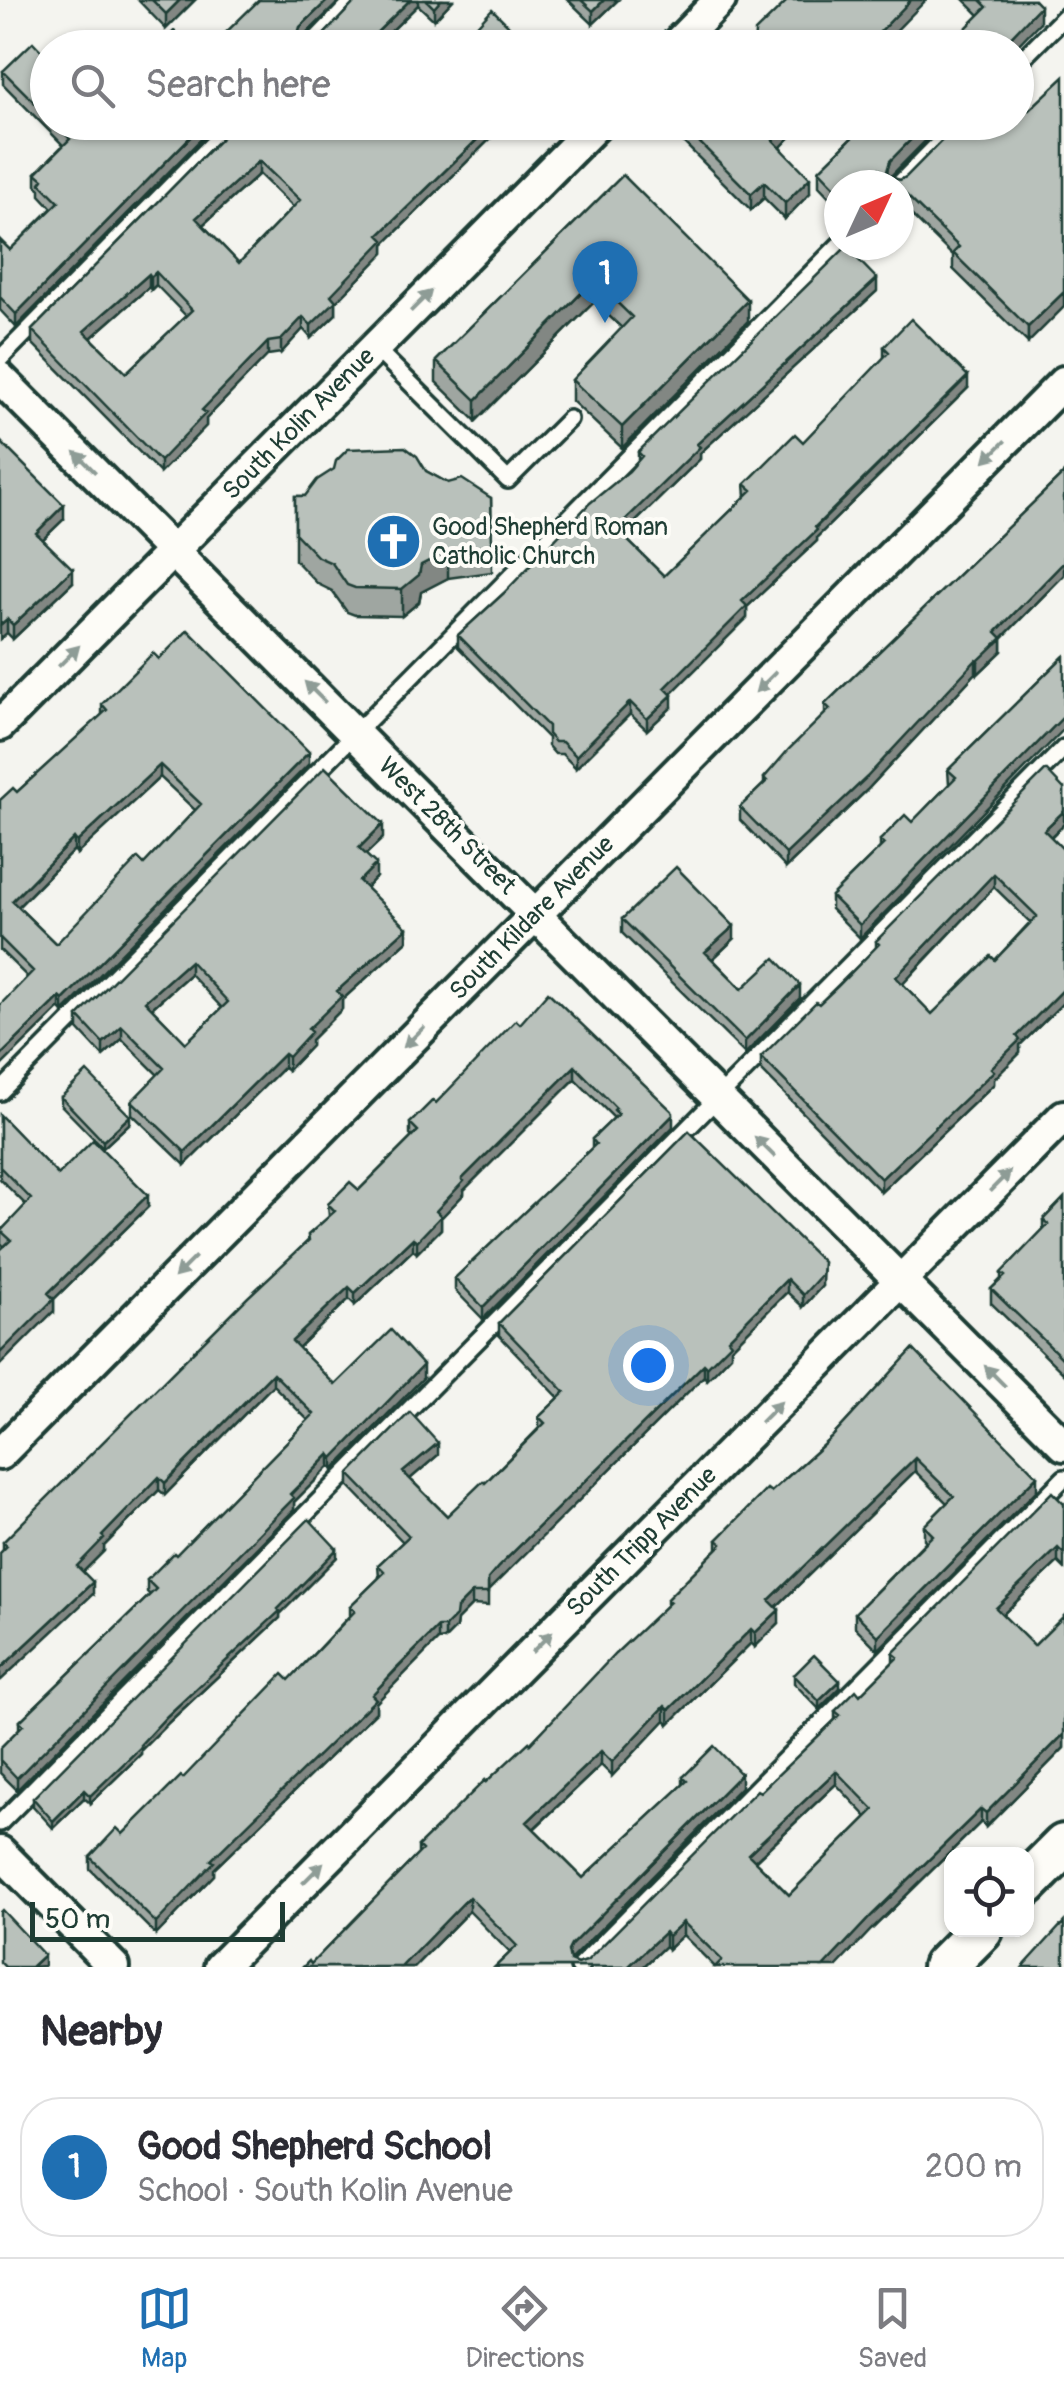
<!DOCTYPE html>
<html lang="en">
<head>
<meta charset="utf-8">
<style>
  body { margin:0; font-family:Pangolin,sans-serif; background:#f2f2f3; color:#2b2b33 }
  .controls { position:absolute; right:30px; bottom:30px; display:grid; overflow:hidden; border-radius:20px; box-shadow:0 2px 8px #0004 }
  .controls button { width:90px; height:90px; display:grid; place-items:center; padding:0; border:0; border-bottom:2px solid #e1e1e2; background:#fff; color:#2b2b33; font:50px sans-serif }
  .compass { position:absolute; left:824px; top:170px; width:90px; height:90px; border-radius:50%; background:#fff; box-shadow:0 2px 8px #0004; rotate:46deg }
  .scale { position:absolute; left:30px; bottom:25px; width:255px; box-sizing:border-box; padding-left:10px; border:5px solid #1f3d34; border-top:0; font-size:28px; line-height:35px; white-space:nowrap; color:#1f3d34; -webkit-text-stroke:8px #fdfcf7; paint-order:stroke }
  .you { position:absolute; left:648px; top:1365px; width:35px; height:35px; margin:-25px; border:8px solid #fff; border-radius:50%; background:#1a73e8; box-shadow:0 0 0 15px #1a73e833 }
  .badge { display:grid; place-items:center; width:65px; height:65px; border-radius:50%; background:#1f6fb2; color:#fff; font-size:32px; font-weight:700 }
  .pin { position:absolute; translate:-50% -82px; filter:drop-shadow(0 2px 5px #0008) }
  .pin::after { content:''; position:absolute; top:52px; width:35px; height:30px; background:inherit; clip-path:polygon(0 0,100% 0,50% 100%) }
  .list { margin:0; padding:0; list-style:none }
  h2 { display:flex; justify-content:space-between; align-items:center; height:130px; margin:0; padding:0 40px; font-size:42px }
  h2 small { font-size:32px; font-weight:400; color:#7c7c81 }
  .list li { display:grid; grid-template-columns:65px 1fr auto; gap:30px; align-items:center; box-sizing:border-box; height:140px; margin:0 20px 20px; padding:0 20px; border:2px solid #e1e1e2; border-radius:40px }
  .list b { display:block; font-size:38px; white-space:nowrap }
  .list p { margin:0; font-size:32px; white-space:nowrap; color:#7c7c81 }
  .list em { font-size:32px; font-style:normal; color:#7c7c81 }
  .icon { flex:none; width:55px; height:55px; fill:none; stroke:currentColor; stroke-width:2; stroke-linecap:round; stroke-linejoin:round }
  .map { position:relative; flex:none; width:1064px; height:1967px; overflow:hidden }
  .search { position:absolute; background:#fff; box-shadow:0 2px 8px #0004; left:30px; right:30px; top:30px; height:110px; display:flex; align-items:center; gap:25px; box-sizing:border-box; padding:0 35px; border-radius:55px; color:#7c7c81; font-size:38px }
  .sheet { height:290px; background:#fff }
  nav { display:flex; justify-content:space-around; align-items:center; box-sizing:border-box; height:140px; border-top:2px solid #e1e1e2; background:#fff; font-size:28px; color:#7c7c81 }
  nav a { display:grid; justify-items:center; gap:5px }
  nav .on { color:#1f6fb2 }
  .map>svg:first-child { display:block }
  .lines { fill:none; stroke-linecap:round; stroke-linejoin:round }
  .lane-casing { stroke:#1f3d34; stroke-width:22 }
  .street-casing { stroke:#1f3d34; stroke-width:38 }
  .secondary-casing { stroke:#1f3d34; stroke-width:50 }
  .lane { stroke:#fdfcf7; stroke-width:15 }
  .street { stroke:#fdfcf7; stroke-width:30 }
  .secondary { stroke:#fdfcf7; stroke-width:42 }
  .wall { fill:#9fa6a1; stroke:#1f3d34; stroke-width:2.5; fill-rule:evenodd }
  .shaded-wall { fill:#828783; stroke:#1f3d34; stroke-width:2.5 }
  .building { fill:#b9c1bb; stroke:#1f3d34; stroke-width:2.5; fill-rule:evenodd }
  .oneway { fill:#8e9c96 }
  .labels { text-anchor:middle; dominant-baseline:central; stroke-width:8; stroke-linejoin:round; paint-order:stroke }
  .street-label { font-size:25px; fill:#1f3d34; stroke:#fdfcf7 }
  .poi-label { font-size:25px; fill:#1f3d34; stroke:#fdfcf7; text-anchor:start }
</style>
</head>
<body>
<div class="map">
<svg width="1064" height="1967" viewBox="0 0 1064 1967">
  <rect width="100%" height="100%" fill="#f4f4ef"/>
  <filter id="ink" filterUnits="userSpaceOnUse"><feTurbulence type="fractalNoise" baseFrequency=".01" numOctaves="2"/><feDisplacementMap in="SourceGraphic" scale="20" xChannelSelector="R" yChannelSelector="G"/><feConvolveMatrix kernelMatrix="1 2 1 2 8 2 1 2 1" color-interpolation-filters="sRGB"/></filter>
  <g filter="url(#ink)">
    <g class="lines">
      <defs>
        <path id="lane" d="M308,48L354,0
          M1016,65L1064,17
          M898,185L960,122
          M375,348L508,480L569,419
          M0,359L234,122
          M0,1092L839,245
          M0,1823L1064,748
          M579,1967L1064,1478"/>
        <path id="street" d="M673,48L720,0
          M0,378L1064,1445
          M0,725L599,122
          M0,1454L1064,382
          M0,1852L114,1967
          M220,1967L1064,1116"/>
        <path id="secondary" d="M1026,1884L1064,1846
          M944,1967L981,1930"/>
      </defs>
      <use href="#lane" class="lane-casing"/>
      <use href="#street" class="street-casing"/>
      <use href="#secondary" class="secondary-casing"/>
      <use href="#lane" class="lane"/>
      <use href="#street" class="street"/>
      <use href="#secondary" class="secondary"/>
    </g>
    <path class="wall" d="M138,0H195L166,29Z
      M357,0H453L434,20L418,5L374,48H210L300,40L301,44H315Z
      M568,0H618L593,24Z
      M964,0H1034L1040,22L979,15Z
      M48,58V122H112L16,327L0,310V240L10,250L52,208L40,195V189L36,185V173L63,145L3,84V71Z
      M1029,110L1028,343L953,269V256L899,203V185H839V207L819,186V170L868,122H944L890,177L900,180Z
      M237,122L491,138L384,244V253L336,302V314L311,338L303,329L281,353L268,355L206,419V426L160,473L32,343V330ZM259,174L293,207L239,263L203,225ZM156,285L186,316L126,373L91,338L149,287L151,290Z
      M682,122H805L781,147L810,193L785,219L764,198L751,210L681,140Z
      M623,175L748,321L622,448L572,401V380L622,328L594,302L476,421L436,382V361Z
      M877,291L700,453V459L622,535L664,576L746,496L745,484L803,442L884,358V347L968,388L817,537V541L747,607V618L670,694L672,707L647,730L630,714L576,768L562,754H555L548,746V738L458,647V635L504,593L629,471L638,461V452Z
      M0,441L64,519L43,539L73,582L13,639L7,633Z
      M426,471L448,483L491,498L492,572L448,578L421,592L419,602L402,616L355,615L347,612L332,591L318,584L295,560V496H305Z
      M1064,473V575L1002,638V651L978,674L976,673L867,790L786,868L740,820V807L764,784V778L825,714V704Z
      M1064,656L860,938L831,909V896L880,848V840L912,822L949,784L948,770Z
      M159,659L309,764L63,1012L0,950V800L17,792L102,715V704ZM160,777L195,810L144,864L56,944L18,907L74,850L77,854Z
      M1064,789V824L1051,837L1064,1002L1020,1045V1053L994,1079V1084L881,1192L761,1070V1057L819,1004L876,948V941ZM994,887L1030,922L995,960L932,1014L903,984Z
      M383,838L366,854L376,877L366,888L407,941L342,1000V1009L311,1040V1046L288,1070L284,1067L185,1165L132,1114V1101L158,1075L122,1039L103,1056L78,1029V1016ZM190,974L222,1008L186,1043L152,1008Z
      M622,919L734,939L713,959L742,989L800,998L745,1054L622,933Z
      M520,1024L673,1127L483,1319L455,1290V1278L592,1148V1139L614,1118L575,1079L464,1190V1194L441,1218V1229L417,1253L413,1250L355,1305L349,1299L298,1348L335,1385L423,1378L333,1470L330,1466L294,1502V1510L17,1790L0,1773V1748L19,1729V1722L150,1595L147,1592V1580L176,1555L308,1420L273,1385L165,1495L159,1490L104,1546V1551L83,1572L93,1594L3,1550V1542L308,1241V1235L329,1217L328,1204L359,1190L412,1137L410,1135V1123L436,1103Z
      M61,1097L130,1123L103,1148L61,1105Z
      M0,1115L58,1175L148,1207L54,1299V1311L1,1243V1231L26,1205L0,1179Z
      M689,1131L822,1286L803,1307L787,1292L731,1348V1355L707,1380L704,1376L498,1580L488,1591V1606L472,1605L457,1620L456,1628L445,1639L438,1640L396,1681L376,1703V1712L214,1869V1875L156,1935L90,1869V1857L123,1834L289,1680L350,1615V1606L379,1578L378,1565L403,1542L349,1486V1474L438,1455L410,1479L447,1516L485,1483L539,1428V1417L559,1398L499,1335V1323Z
      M1064,1198V1374L991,1303V1289L1001,1279V1273L1043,1230V1220Z
      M913,1349L1037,1490L878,1650L855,1627V1613L926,1541L924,1539V1526L947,1503L915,1471L776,1607L779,1623L755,1647L751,1643L669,1724L665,1720L612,1776L601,1765L534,1829L583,1878L683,1785V1777L741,1787L570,1960L577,1964L587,1961L835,1720V1711L860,1695L893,1662V1653L1064,1504V1568L1058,1562L1002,1615L1034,1646L1064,1616V1748L986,1827L981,1822L872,1929L715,1967L683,1935L668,1949L665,1946L643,1967H495L510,1953L469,1911L414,1967H303L311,1964L418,1854V1846L486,1782L530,1744L667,1605V1599L717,1549V1540L831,1438ZM836,1784L867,1817L789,1895L755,1861Z
      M337,1557L280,1614V1618L167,1724L141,1750V1754L90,1803L84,1798L53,1828L33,1806V1798Z
      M794,1675L840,1688L819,1709L794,1683Z"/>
    <path class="shaded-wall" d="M180,0H195L166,29V14Z
      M328,0H341L300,40L298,48L297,37L300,27Z
      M410,0H418V5L374,48H361Z
      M441,0H453L434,20V8Z
      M604,0H618L593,24V11Z
      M911,0H926L879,48H864Z
      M1040,6V22L1015,48H1000Z
      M205,122H218L16,327V314Z
      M790,122H805L773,155V140Z
      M928,122H944L890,177L887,171L890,161Z
      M491,126V138L384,244V253L336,302V314L311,338V325L331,295L379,235Z
      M259,161V174L196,231V218Z
      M879,168V184L862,185Z
      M810,178V193L785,219V203Z
      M764,182V198L751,210V194Z
      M156,272V285L151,290V277Z
      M149,274V287L84,344V331Z
      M877,279V291L700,453V459L616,541V529L697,444Z
      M594,280V302L476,421V400Z
      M1064,292V307L1028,343V327Z
      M748,300V321L622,448V427Z
      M303,317V329L281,353V340Z
      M268,342V355L206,419V426L160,473V461L202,410Z
      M968,376V388L817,537V541L747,607V618L665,700V688L742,601Z
      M64,505V519L36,546V533Z
      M448,551V578L421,592L419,602L402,616V589L421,565Z
      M1064,562V575L996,644L1002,638V651L978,674V661L996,632Z
      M73,569V582L13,639V625Z
      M7,619V633L0,639V625Z
      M976,660V673L867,790L786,868V854Z
      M672,695V707L647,730V719Z
      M630,702V714L576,768V756Z
      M1064,716V729L860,938V925Z
      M309,752V764L63,1012V1000Z
      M160,765V777L77,854V842Z
      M1064,811V824L1044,843V830Z
      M383,824V838L359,861V848Z
      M74,838V850L12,913V901Z
      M376,864V877L359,895V881Z
      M994,874V887L896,990V977Z
      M734,926V939L705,966V952Z
      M407,928V941L342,1000V1009L311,1040V1046L288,1070V1057L337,991Z
      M190,961V974L145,1014V1001Z
      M800,985V998L745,1054V1041Z
      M1064,989V1002L1020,1045V1053L994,1079V1084L881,1192V1179L991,1068L1017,1036Z
      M60,997V1008L0,1067V1056Z
      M122,1026V1039L103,1056V1043Z
      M284,1054V1067L185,1165V1152Z
      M575,1066V1079L464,1190V1194L441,1218V1229L417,1253V1241L436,1211L462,1179Z
      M673,1115V1127L483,1319V1307Z
      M130,1116V1123L103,1148V1141Z
      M148,1195V1207L54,1299V1311L0,1365V1353L48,1293Z
      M413,1238V1250L355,1305V1293Z
      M823,1262L822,1286L803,1307V1295Z
      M787,1279V1292L731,1348V1355L707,1380V1367L728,1339Z
      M349,1287V1299L292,1354V1341Z
      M704,1364V1376L488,1591V1579L498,1567Z
      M423,1365V1378L333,1470V1458Z
      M273,1373V1385L165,1495V1483Z
      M438,1443V1455L403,1485V1472Z
      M330,1454V1466L294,1502V1510L17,1790V1778Z
      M915,1458V1471L769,1614V1600Z
      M1037,1476V1490L878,1650V1636Z
      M159,1477V1490L104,1546V1551L77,1578V1566L102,1536Z
      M1058,1548V1562L996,1621V1608Z
      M337,1549V1557L280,1614V1618L167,1724L141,1750V1754L90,1803V1796L167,1716Z
      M93,1582V1594L0,1681V1669Z
      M472,1593V1605L457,1620L456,1628L445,1639V1627L457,1608Z
      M779,1610V1623L755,1647V1633Z
      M438,1627V1640L376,1703V1712L214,1869V1875L156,1935V1923L211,1860Z
      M751,1629V1643L669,1724V1710Z
      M840,1681V1688L819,1709V1701Z
      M665,1706V1720L612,1776V1762Z
      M1064,1734V1748L986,1827V1813Z
      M601,1751V1765L527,1835V1822Z
      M836,1771V1784L748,1867V1854Z
      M741,1774V1787L571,1959L568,1965V1951L571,1945Z
      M84,1790V1798L53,1828V1821Z
      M981,1809V1822L872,1929L836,1967H823L872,1915Z
      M469,1897V1911L414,1967H401Z
      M683,1922V1935L668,1949V1936Z
      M665,1932V1946L643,1967H628Z
      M44,1955V1966L31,1967Z"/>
    <path class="building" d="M152,0H180L166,14Z
      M259,0H328L300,27L297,37L301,44H315L357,0H410L361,48H210Z
      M426,0H441L434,8Z
      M581,0H604L593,11Z
      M788,0H911L864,48H754L755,32Z
      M980,0H1034L1040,6L1000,48H946L987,7Z
      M492,9L531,48H444L463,27L470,33Z
      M174,31L191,48H158Z
      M33,42L48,58V116L3,71Z
      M1064,77V292L1028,327L953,253L959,247L899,188V185H896L879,168L862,185H839V191L819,170L868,122H928L890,161L887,171L891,178L900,180L906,177L960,122H1016V98L1029,110Z
      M54,122H112L115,126L119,122H205L16,314L0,297V240L10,250L59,202L40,183L43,179L36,173L70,139Z
      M237,122H488L491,126L379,235L384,240L331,295L336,301L311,325L303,317L281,340L268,342L202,410L206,413L160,461L32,330ZM259,161L300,200L239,263L196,218ZM156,272L192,310L126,373L84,331L149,274L151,277Z
      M682,122H790L773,140L810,178L785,203L764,182L751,194L681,124Z
      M623,175L748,300L622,427L572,380L632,317L594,280L476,400L436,361Z
      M846,247L877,279L697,444L700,447L616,529L664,576L752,490L745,484L795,434L803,442L889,352L884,347L911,319L968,376L815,527L817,530L742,601L747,606L665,688L672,695L647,719L630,702L576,756L562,742H555L548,734V726L458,635L504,593L590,503L629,471L642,456L638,452Z
      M0,441L64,505L36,533L73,569L13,625L7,619L0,625Z
      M405,447L417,456L426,471L448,483L462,479L491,498L492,545L448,551L421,565L419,575L402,589L355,588L347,585L332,563L318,557L295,533V496H305L317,480L334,469L336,461L348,449Z
      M1064,473V562L996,632L1002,638L978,661L976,660L867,777L786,854L740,807L767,781L764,778L789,749L830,709L825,704Z
      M188,630L309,752L63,1000L60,997L0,1056V1005L33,971L0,938V800L13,788L17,792L107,710L102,704L153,653L159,659ZM160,765L201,804L144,864L138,858L56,944L12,901L74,838L77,842Z
      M1064,656V716L860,925L831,896L884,844L880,840L905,815L912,822L956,777L948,770Z
      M325,767L383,824L359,848L376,864L359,881L407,928L337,991L342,996L308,1029L311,1032L288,1057L284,1054L185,1152L132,1101L164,1068L122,1026L103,1043L78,1016ZM190,961L228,1002L186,1043L145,1001Z
      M1046,770L1064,789V811L1044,830L1064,850V989L1017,1036L1020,1040L991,1068L994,1071L881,1179L761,1057L816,1002L819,1004L838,986L879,944L876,941ZM994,874L1037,916L995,960L991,956L932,1014L896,977Z
      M676,867L734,926L705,952L742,989L775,958L800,985L745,1041L622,919Z
      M548,992L672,1111L673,1115L483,1307L455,1278L596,1144L592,1139L618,1114L614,1110L616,1108L575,1066L462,1179L464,1181L436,1211L441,1216L417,1241L413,1238L355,1293L349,1287L292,1341L335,1385L391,1330L423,1365L333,1458L330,1454L290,1494L294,1498L17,1778L0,1760V1748L23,1725L19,1722L156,1589L147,1580L174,1553L176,1555L314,1414L273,1373L165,1483L159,1477L102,1536L104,1538L77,1566L93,1582L0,1669V1553L7,1546L3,1542L248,1297L309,1240L308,1235L335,1211L328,1204L350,1182L359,1190L418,1131L410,1123L433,1100L436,1103L516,1020L520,1024Z
      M87,1072L130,1116L103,1141L61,1097Z
      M0,1115L58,1175L93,1140L148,1195L48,1293L54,1299L0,1353V1250L11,1240L1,1231L31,1199L0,1167Z
      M689,1131L823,1262L822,1274L803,1295L787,1279L728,1339L731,1343L707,1367L704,1364L498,1567L488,1579V1593H472L457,1608L456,1616L445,1627H438L396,1669L372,1695L376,1699L211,1860L214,1862L156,1923L90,1857L117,1828L123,1834L181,1776L183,1778L283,1674L289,1680L355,1611L350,1606L385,1572L378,1565L409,1536L349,1474L410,1412L438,1443L403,1472L447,1516L483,1481L485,1483L545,1423L539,1417L565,1392L499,1323Z
      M1064,1198V1360L991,1289L1005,1276L1001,1273L1048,1224L1043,1220Z
      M913,1349L1037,1476L878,1636L855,1613L933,1535L924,1526L954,1496L915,1458L769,1600L779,1610L755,1633L751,1629L669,1710L665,1706L612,1762L601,1751L527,1822L583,1878L687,1781L683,1777L714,1746L741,1774L571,1945L568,1951L570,1961L577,1964L587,1961L757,1790L760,1792L810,1744L840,1715L835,1711L856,1690L860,1695L898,1657L893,1653L1052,1492L1064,1504V1554L1058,1548L996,1608L1034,1646L1064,1616V1734L986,1813L981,1809L872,1915L823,1967H715L722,1960L683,1922L668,1936L665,1932L628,1967H495L517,1946L469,1897L401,1967H303L309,1961L311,1964L422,1850L418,1846L485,1780L486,1782L529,1742L530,1744L615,1654L670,1602L667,1599L722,1544L717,1540L767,1489L771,1492L831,1438ZM836,1771L874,1810L789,1895L748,1854Z
      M309,1519L337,1549L278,1609L280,1611L167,1716L140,1745L141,1747L90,1796L84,1790L53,1821L33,1798Z
      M814,1655L840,1681L819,1701L794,1675Z
      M2,1910L44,1955L31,1967H5L0,1962V1912Z
      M1064,1922V1967H1023Z"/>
    <defs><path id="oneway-solid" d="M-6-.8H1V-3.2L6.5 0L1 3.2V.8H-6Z" transform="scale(2.5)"/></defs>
    <g class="oneway">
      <use href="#oneway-solid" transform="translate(421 301) rotate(-45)"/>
      <use href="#oneway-solid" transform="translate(995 451) rotate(135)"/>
      <use href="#oneway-solid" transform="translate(85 462) rotate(-135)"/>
      <use href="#oneway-solid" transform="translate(69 656) rotate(-45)"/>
      <use href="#oneway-solid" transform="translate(766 682) rotate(135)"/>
      <use href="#oneway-solid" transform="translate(315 692) rotate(-135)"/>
      <use href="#oneway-solid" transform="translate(414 1037) rotate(135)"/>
      <use href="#oneway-solid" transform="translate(765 1147) rotate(-135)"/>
      <use href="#oneway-solid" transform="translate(1000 1181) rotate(-45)"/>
      <use href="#oneway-solid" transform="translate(185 1267) rotate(135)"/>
      <use href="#oneway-solid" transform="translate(995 1376) rotate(-135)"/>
      <use href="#oneway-solid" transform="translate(771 1412) rotate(-45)"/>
      <use href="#oneway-solid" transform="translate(542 1642) rotate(-45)"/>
      <use href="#oneway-solid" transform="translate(313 1873) rotate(-45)"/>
    </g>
  </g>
  <defs>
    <symbol id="church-disc" viewBox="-11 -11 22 22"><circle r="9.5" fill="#1f6fb2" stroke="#fdfcf7"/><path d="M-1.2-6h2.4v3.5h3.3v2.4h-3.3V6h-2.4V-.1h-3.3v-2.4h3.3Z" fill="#fff"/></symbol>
  </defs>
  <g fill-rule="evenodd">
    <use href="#church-disc" x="362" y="510" width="63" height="63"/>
  </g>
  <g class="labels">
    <g class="street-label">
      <text transform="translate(299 424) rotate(-45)">South Kolin Avenue</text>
      <text transform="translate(447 826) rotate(45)">West 28th Street</text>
      <text transform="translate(532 918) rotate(-45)">South Kildare Avenue</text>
      <text transform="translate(642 1542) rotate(-45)">South Tripp Avenue</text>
    </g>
    <g class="poi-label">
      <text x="432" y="527">Good Shepherd Roman<tspan x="432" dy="29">Catholic Church</tspan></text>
    </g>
  </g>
</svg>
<div class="controls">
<button><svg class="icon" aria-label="locate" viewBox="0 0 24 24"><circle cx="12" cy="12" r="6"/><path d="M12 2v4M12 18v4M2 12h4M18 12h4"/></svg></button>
</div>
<svg class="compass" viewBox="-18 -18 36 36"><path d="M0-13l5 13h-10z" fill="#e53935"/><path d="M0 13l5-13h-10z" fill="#7c7c81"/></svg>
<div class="scale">50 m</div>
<div class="you"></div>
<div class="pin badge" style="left:605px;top:323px">1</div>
<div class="search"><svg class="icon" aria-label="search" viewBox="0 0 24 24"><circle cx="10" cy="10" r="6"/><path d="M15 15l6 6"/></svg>Search here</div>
</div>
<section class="sheet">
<h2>Nearby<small></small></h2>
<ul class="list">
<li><span class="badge">1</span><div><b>Good Shepherd School</b><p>School · South Kolin Avenue</p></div><em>200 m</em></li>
</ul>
</section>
<nav>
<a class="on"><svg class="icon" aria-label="map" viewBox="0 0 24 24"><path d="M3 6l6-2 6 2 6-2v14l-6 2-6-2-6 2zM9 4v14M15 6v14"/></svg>Map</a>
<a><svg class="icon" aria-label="directions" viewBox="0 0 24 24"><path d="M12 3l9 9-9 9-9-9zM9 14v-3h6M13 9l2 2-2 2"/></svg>Directions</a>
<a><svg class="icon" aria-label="saved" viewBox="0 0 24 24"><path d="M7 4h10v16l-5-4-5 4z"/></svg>Saved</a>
</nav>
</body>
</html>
